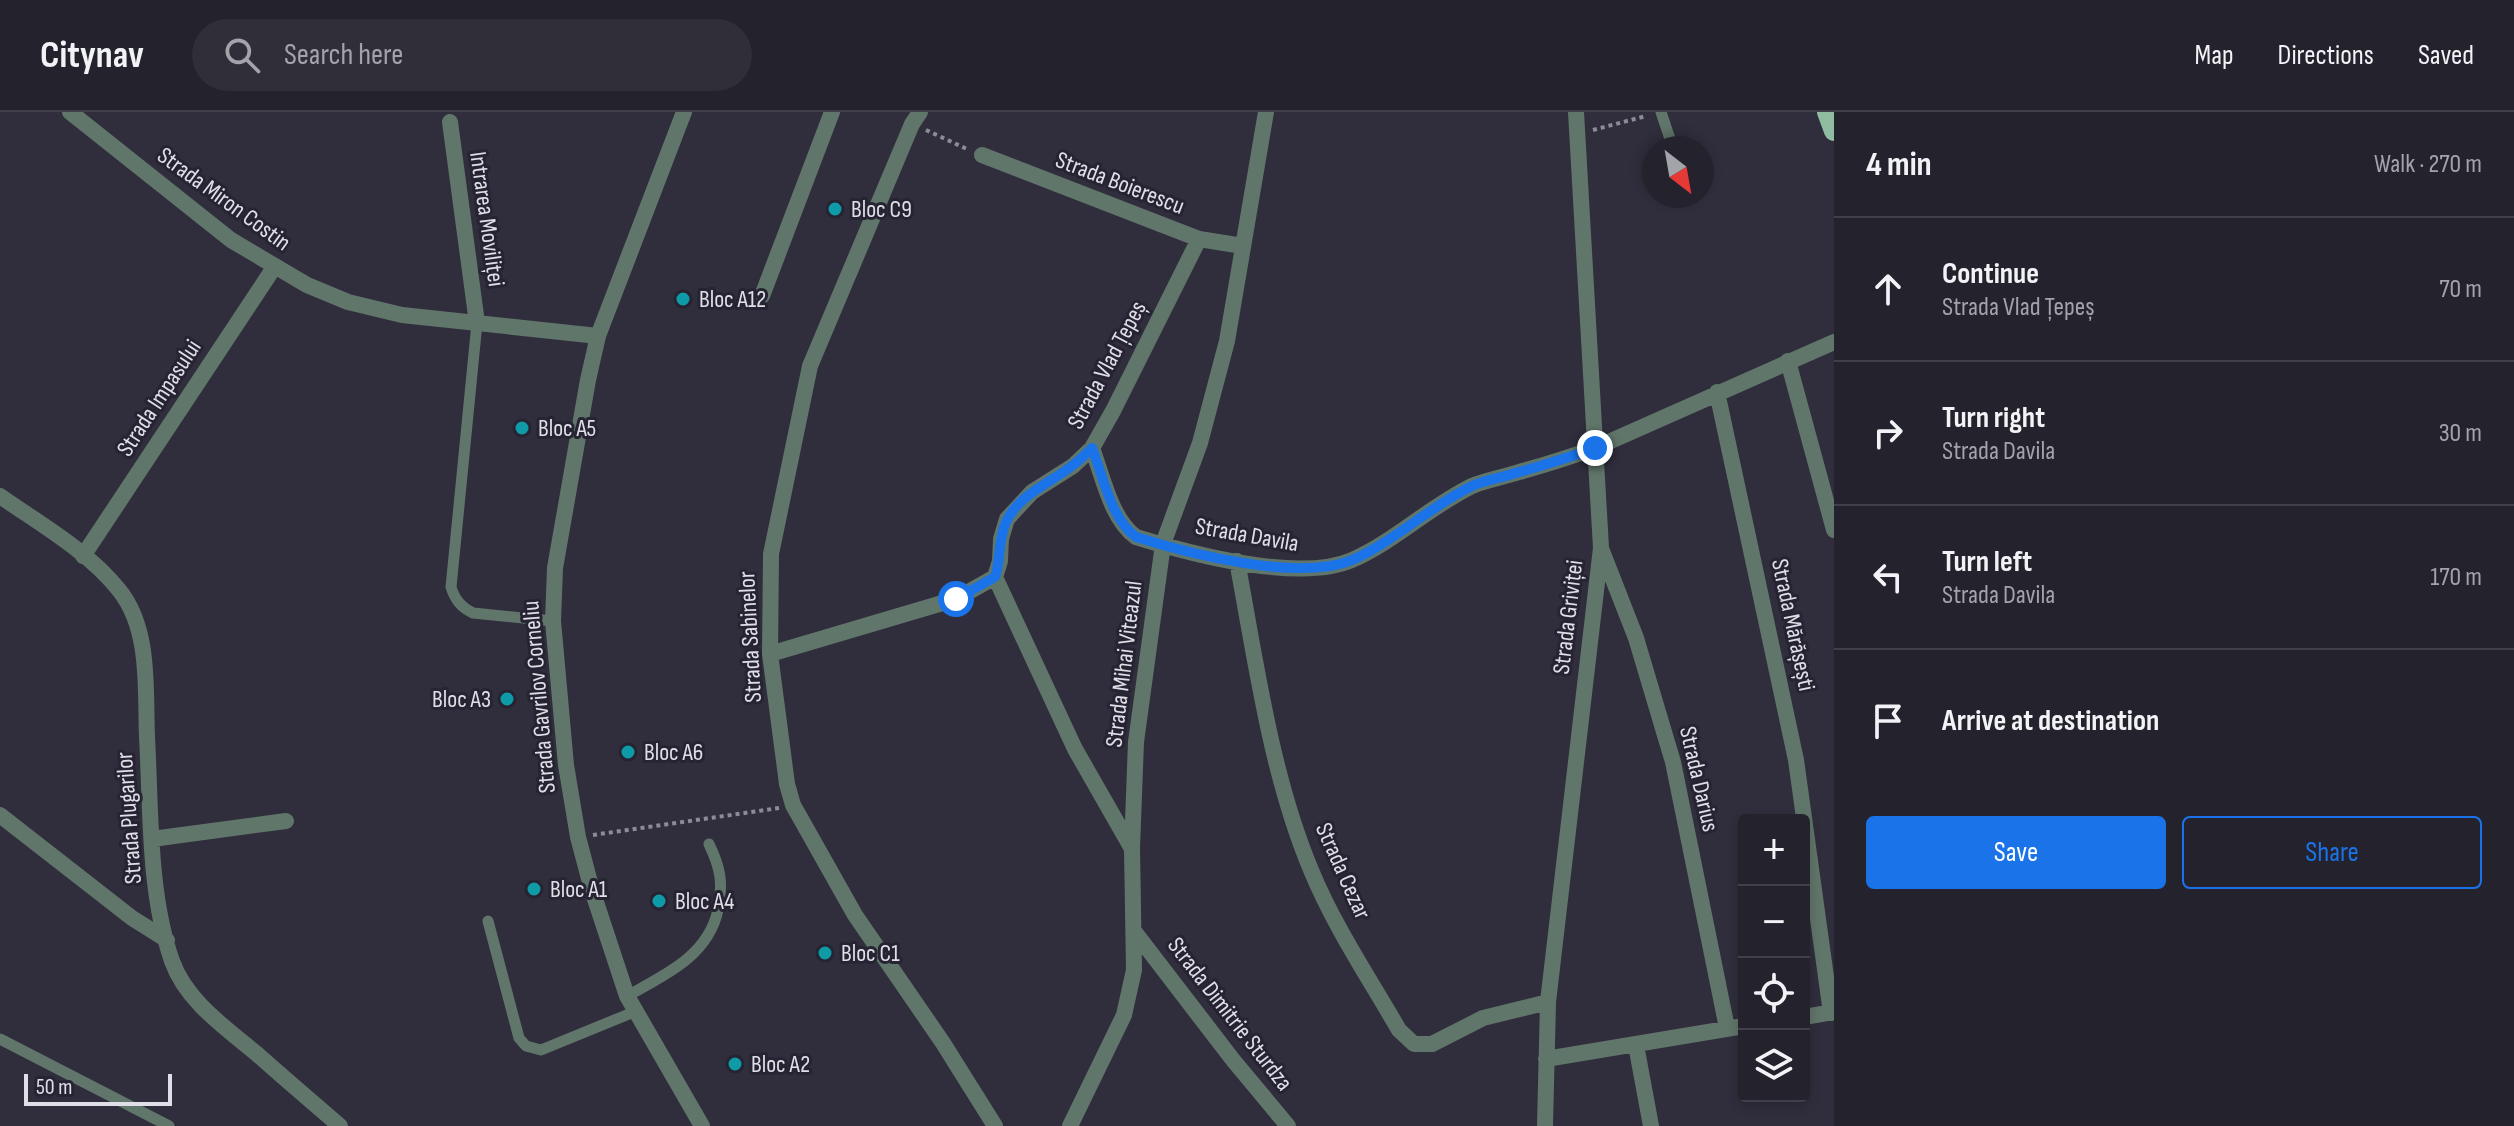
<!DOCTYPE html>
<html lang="en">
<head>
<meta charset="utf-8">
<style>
  body { margin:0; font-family:"Sofia Sans Condensed",sans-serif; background:#302f39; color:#f1f3f6 }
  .controls { position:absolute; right:24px; bottom:24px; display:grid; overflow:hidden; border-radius:8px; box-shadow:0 4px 12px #0003 }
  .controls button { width:72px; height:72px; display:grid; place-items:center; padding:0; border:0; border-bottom:2px solid #413f49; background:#24222d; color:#f1f3f6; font:40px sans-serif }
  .compass { position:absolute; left:1642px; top:24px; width:72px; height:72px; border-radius:50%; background:#24222d; box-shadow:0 4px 12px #0003; rotate:149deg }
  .scale { position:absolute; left:24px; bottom:20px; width:148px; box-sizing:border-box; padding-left:8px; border:4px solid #e0dfe8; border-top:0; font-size:22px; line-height:28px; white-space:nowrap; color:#e0dfe8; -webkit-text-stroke:6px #262432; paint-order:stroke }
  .stop { position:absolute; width:24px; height:24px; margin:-18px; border:6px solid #1a73e8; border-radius:50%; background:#fff }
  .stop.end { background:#1a73e8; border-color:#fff; box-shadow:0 2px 8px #0008 }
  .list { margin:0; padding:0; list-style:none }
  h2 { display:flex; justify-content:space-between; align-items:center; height:104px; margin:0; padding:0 32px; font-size:34px }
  h2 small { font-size:26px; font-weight:400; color:#a3a4aa }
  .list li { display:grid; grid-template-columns:52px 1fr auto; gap:24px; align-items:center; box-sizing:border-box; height:144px; padding:0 32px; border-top:2px solid #413f49 }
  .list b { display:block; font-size:30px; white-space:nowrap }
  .list p { margin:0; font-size:26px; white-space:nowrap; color:#a3a4aa }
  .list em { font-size:26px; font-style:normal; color:#a3a4aa }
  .actions { display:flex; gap:16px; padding:24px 32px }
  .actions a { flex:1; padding:18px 0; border:2px solid #1a73e8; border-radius:8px; text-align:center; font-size:28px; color:#1a73e8 }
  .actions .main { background:#1a73e8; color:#fff }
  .icon { flex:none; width:44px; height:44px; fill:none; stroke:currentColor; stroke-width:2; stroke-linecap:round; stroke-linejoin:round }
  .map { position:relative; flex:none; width:1834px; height:1014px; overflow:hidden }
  header { display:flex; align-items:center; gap:48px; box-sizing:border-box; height:112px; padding:0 40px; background:#24222d; border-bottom:2px solid #413f49 }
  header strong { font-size:38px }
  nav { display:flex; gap:44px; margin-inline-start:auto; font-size:28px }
  .search { width:560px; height:72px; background:#302f39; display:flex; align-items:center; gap:20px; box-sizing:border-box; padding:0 28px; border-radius:44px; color:#a3a4aa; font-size:30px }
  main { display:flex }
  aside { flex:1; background:#24222d }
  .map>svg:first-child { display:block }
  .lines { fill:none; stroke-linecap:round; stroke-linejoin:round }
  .path { stroke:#8c8b96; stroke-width:4; stroke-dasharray:4 4; stroke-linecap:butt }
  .service { stroke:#61766a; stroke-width:11 }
  .pedestrian { stroke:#61766a; stroke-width:16 }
  .minor { stroke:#61766a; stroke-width:16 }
  .tertiary { stroke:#61766a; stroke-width:16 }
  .primary { stroke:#90bca2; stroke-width:20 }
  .route { stroke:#1a73e8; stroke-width:10 }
  .culture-dot { fill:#0f9aa8; stroke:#262432; stroke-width:3 }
  .labels { text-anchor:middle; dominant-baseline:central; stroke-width:6; stroke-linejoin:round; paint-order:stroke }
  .street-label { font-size:24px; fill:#e0dfe8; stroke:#262432 }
  .poi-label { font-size:24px; fill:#e0dfe8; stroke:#262432; text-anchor:start }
</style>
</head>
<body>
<header>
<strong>Citynav</strong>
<div class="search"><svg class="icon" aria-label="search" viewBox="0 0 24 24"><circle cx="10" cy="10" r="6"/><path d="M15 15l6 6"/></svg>Search here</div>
<nav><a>Map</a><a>Directions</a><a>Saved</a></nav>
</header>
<main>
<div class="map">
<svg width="1834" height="1014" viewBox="0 0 1834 1014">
  <rect width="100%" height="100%" fill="#302e3c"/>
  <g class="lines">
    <path class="path" d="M926,18L969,38
      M1593,18L1646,4
      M593,723L779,696"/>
    <path class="service" d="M1661,0L1673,36
      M477,211L451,475C455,488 461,495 473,501L553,509
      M488,809L519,926L526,934L541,938L634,900
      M627,884C665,863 708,844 718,798C723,771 721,757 709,732
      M0,927L169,1014"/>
    <path class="pedestrian" d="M1788,249L1834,418"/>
    <path class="minor" d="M70,0L231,128L307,173L348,190L402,203L598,224
      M920,0L912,12L810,254L771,442L770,542L787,672L793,693L855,803L943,931L995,1014
      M450,10L477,211
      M982,43L1199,127L1243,134
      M762,184L832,0
      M1717,280L1796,648L1831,901
      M1092,336C1103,365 1111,407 1136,425C1191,442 1299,471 1352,448C1395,429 1429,395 1472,374C1487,368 1504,365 1519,360C1545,353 1570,345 1595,336L1834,230
      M0,384C40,412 88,439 119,478C151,517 145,579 147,625C151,696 148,781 172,849C186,889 226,916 257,942C284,966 312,990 340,1014
      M1602,439L1636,526L1673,650L1727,916
      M83,444L275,154
      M1237,449C1256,550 1271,663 1311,758C1334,814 1369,866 1399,918L1414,932H1432L1483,906L1548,890
      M995,465L1075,637L1131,735
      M770,542L956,487L995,465L1000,449L1001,427L1007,407L1032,380L1073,354L1092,336L1113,299L1199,127
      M0,703L132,806L167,828
      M152,727L286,709
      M1134,819L1233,948L1288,1014
      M1804,905L1834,900
      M1636,933L1651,1014
      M1546,947L1744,914
      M1070,1014L1124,903L1134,858L1132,736L1136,630L1163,432L1200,331L1227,229L1266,0
      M1545,1014L1548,890L1601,436L1576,0"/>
    <path class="tertiary" d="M684,0L598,224L588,268L555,456L553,509L566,653L578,725L592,778L627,884L702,1014"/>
    <path class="primary" d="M1827,0L1834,19"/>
  </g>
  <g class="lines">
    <path class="route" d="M956,487L995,465C1001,447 998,428 1006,410C1018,383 1051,371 1073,353C1080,348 1086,342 1092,336C1103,364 1111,407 1136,425C1190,442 1299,470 1352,448C1395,429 1429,395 1472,374C1486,368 1504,365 1519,360C1545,353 1570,345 1595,336"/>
  </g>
  <g class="culture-dot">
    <circle cx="835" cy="97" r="8"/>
    <circle cx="683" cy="187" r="8"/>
    <circle cx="522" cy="316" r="8"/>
    <circle cx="507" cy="587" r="8"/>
    <circle cx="628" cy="640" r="8"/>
    <circle cx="534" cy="777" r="8"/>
    <circle cx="659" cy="789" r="8"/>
    <circle cx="825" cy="841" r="8"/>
    <circle cx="735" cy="952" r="8"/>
  </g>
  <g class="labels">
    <g class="street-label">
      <text transform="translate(1120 71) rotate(21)">Strada Boierescu</text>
      <text transform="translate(224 87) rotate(36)">Strada Miron Costin</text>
      <text transform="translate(487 107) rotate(82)">Intrarea Moviliței</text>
      <text transform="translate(1107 253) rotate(-62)">Strada Vlad Țepeș</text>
      <text transform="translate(159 286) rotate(-57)">Strada Impasului</text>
      <text transform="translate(1247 423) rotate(10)">Strada Davila</text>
      <text transform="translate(1568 505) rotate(-83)">Strada Griviței</text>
      <text transform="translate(1793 513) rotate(78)">Strada Mărășești</text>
      <text transform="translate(750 525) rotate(-93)">Strada Sabinelor</text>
      <text transform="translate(1124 552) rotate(-83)">Strada Mihai Viteazul</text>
      <text transform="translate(539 585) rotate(-95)">Strada Gavrilov Corneliu</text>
      <text transform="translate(1699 667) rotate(77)">Strada Darius</text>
      <text transform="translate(129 706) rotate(-94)">Strada Plugarilor</text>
      <text transform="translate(1343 759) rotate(66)">Strada Cezar</text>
      <text transform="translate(1230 902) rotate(52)">Strada Dimitrie Sturdza</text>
    </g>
    <g class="poi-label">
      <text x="851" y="97">Bloc C9</text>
      <text x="699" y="187">Bloc A12</text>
      <text x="538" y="316">Bloc A5</text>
      <text x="491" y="587" text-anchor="end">Bloc A3</text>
      <text x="644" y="640">Bloc A6</text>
      <text x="550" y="777">Bloc A1</text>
      <text x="675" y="789">Bloc A4</text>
      <text x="841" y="841">Bloc C1</text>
      <text x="751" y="952">Bloc A2</text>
    </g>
  </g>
</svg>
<div class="controls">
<button>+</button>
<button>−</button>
<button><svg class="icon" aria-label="locate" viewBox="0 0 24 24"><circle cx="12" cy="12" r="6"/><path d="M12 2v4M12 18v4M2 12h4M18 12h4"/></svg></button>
<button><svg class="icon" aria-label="layers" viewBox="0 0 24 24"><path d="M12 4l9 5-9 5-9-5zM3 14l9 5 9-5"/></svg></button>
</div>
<svg class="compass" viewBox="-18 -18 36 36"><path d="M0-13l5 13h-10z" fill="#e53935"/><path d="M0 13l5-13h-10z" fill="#a3a4aa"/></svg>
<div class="scale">50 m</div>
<div class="stop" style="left:956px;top:487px"></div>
<div class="stop end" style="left:1595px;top:336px"></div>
</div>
<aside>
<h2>4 min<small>Walk · 270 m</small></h2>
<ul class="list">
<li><svg class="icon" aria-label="ahead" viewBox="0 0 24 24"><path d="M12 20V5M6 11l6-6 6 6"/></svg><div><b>Continue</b><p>Strada Vlad Țepeș</p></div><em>70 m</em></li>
<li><svg class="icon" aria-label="right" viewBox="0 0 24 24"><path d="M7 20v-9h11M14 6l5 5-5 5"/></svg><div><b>Turn right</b><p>Strada Davila</p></div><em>30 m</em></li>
<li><svg class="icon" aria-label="left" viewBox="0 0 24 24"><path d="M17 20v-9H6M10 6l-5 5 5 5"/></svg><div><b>Turn left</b><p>Strada Davila</p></div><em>170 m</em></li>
<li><svg class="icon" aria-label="arrive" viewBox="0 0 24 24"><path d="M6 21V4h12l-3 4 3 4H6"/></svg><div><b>Arrive at destination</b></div></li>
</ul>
<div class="actions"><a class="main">Save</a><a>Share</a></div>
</aside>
</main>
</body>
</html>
